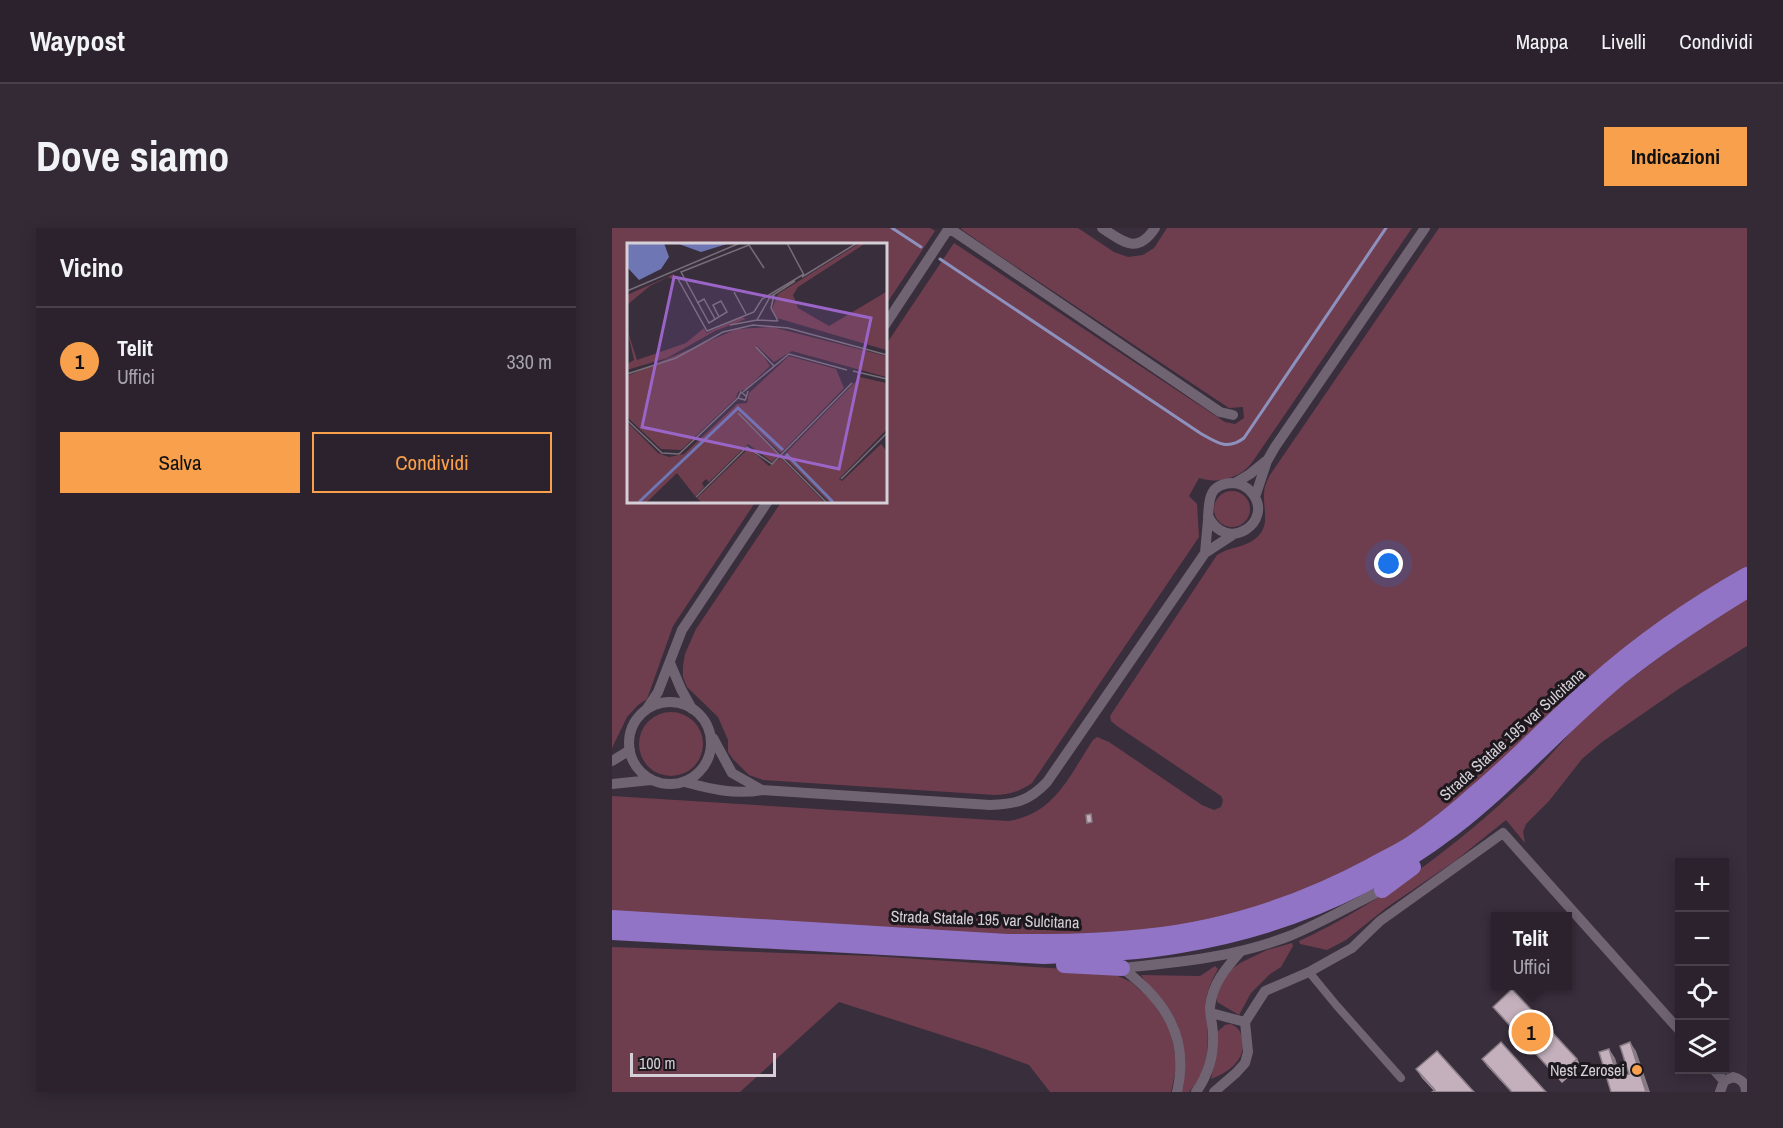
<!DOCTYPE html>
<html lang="it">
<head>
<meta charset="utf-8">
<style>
  body { margin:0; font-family:"Archivo Narrow",sans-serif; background:#332a35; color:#f1f3f6 }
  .controls { position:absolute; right:18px; bottom:18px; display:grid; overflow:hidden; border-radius:0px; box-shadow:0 3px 15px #0003 }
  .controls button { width:54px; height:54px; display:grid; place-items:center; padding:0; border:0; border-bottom:2px solid #473f49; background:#2b222d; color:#f1f3f6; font:30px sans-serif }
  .scale { position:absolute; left:18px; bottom:15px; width:146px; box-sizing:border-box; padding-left:6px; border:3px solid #d5cfd7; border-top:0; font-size:16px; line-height:21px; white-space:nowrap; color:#d5cfd7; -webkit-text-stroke:4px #1d181e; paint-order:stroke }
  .you { position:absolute; left:777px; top:336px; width:21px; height:21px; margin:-15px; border:4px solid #fff; border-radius:50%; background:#1a73e8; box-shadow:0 0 0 9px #1a73e833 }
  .badge { display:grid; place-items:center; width:39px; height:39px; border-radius:50%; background:#f8a04b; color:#111; font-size:20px; font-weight:700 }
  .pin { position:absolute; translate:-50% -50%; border:3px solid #fff; box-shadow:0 2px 6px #0006 }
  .popup { position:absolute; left:879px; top:684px; width:81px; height:78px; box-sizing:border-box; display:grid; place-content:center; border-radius:0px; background:#2b222d; filter:drop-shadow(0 2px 4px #0005); font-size:20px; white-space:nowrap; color:#a6a4aa }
  .popup b { font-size:22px; color:#f1f3f6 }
  .popup::after { content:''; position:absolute; left:50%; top:100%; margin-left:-12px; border:12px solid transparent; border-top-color:#2b222d }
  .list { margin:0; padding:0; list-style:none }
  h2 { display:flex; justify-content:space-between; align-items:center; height:78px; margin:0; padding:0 24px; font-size:26px }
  h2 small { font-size:20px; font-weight:400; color:#a6a4aa }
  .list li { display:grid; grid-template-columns:39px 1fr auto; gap:18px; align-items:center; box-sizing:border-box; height:108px; padding:0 24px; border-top:2px solid #473f49 }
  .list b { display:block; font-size:22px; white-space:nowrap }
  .list p { margin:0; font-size:20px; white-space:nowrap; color:#a6a4aa }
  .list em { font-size:20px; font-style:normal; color:#a6a4aa }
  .actions { display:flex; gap:12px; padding:18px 24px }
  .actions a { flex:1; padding:14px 0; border:2px solid #f8a04b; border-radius:0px; text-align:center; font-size:21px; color:#f8a04b }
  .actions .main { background:#f8a04b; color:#111 }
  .icon { flex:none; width:33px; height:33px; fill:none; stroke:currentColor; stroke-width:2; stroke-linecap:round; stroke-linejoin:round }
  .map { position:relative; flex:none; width:1135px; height:864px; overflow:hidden; border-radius:0px }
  header { display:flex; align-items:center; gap:36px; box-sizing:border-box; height:84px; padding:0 30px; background:#2b222d; border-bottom:2px solid #473f49 }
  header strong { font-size:28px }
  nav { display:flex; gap:33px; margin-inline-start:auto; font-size:21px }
  .intro { display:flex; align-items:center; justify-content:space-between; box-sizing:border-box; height:144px; padding:0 36px }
  h1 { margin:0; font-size:42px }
  .button { padding:15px 27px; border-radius:0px; background:#f8a04b; color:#111; font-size:21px; font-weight:700 }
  main { display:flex; gap:36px; padding:0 36px }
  aside { flex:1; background:#2b222d; border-radius:0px; box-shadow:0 3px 15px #0003 }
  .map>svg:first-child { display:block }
  .green { fill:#6e3e4e }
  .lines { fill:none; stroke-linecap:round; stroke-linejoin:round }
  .stream { stroke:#8d91be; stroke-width:3 }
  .pedestrian { stroke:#706473; stroke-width:8 }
  .minor { stroke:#706473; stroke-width:10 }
  .trunk { stroke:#9174c6; stroke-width:16 }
  .wall { fill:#a897a2 }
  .shaded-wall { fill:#887b84 }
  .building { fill:#c3b0bc; stroke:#887b84; stroke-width:1.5 }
  .poi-dot { fill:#f8a04b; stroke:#1d181e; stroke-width:2 }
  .labels { text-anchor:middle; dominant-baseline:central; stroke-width:6; stroke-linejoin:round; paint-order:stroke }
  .street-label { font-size:16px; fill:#d5cfd7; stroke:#1d181e }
  .poi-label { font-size:16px; fill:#d5cfd7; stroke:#1d181e; text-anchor:end }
  .inset-river { fill:none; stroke:#6e76b3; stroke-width:3 }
  .inset-road { fill:none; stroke:#776e7a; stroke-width:1.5 }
  .view { fill:#9a65c7; fill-opacity:0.15; stroke:#9a65c7; stroke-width:3 }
  .inset-edge { fill:none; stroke:#d5cfd7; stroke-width:3 }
</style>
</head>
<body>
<header>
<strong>Waypost</strong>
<nav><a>Mappa</a><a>Livelli</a><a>Condividi</a></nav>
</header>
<div class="intro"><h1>Dove siamo</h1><a class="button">Indicazioni</a></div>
<main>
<aside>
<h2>Vicino<small></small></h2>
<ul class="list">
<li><span class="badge">1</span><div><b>Telit</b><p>Uffici</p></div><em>330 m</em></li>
</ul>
<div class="actions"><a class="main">Salva</a><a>Condividi</a></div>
</aside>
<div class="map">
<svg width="1135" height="864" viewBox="0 0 1135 864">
  <rect width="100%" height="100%" fill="#392e3c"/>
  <path class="green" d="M0,0H318L323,3L273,78V16H16V273H144L61,398L35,471L26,477L15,489L0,520Z
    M350,0H466L502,24L516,29L531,27L542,20L555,0H800L639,236C626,251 605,256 587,250L577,268L585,276L587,309L420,555C407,564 398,566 383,567L151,552L137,547L121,531L116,524V512L106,489L75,459L71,449V438L73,426L84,401L170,273H273V118L342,15L613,194L623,196L632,190L631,179L617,180L382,24L349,1Z
    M827,0H1135V341L794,612L747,638L673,672L563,700L442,710L0,686V568L396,593C443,586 457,548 481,512L485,509L497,514L590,577L602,582L609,579L611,572L609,568L505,498L499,493L498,488L605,327C617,319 629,320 640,313C660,300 651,284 652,265C652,259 655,253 658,247Z
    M602 281a18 18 0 1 1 36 0a18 18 0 1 1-36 0Z
    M1135,370V418L1068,460L990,514L970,531L937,573L914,596L911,604L913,615L894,592L843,633L774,680L734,712L715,722L688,716L687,713C769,675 843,619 909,557C936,533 957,503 984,479C1032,438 1083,404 1135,370Z
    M27 516a32 32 0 1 1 64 0a32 32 0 1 1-64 0Z
    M680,715L681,718L669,739L658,746L639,765L627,787L605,774L604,768L616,744L628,735L655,722Z
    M0,719L260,728L497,744L519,754L539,772L558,800L565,836L559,864H438L417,837L373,821L227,774L128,864H0Z
    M603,738L606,741C600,751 596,761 594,771C593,779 595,787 595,795C597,821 596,843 577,864H568C570,830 576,806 554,777C546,766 536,758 529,747L588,748Z
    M618,796C625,798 628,802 630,809C635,832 617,844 599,851L606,819L605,804L613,797Z"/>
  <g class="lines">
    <path class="stream" d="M280,0L309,19
      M328,31L588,205C604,214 615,223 632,210L774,0"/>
    <path class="pedestrian" d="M697,744L725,778L789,850"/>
    <path class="minor" d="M337,0L608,184L621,187
      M490,0C512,14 525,27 543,0
      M273,97L337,0
      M623,255L638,246L654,233
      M643,269L655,233L663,219L813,0
      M593,325C594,314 595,303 596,292C597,275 595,256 620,255C628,255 635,259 640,265C663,293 615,327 596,288
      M58,435L69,461L80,481
      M17 515a41 41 0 1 1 82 0a41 41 0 1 1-82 0Z
      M34,482L46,464L70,402L156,273
      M101,510L120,545L150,562
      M0,533L18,522
      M73,554C98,561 123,567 150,562L378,577C404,576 417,573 435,554L593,325L622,306
      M0,556L39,552
      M510,740C569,734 624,729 680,707C711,694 740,677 770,662
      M510,740C553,772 578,809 565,864
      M599,785L633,794
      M1102,842L1112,853
      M584,864C596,847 602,829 601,807C601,798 598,788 598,779C600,756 614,740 629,723
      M602,864L624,845L633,835L636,824L633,794L653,763L697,744L740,720L768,693L891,605L1068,803
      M1108,864L1112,853L1121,849C1129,851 1134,855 1134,864"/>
    <path class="trunk" d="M770,662L801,639
      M0,690L395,714C441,714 486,714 532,709C612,701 688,676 759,638C773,630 787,624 799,616C823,600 846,581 867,562C906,529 941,491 980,457C1027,415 1080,378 1135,347
      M0,704L432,728C478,726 523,725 568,717C667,701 760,662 840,601C900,555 950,497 1008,449C1048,417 1091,389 1135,362
      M452,737L510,740"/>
  </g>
  <path class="wall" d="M881,779L965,831L969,838L950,855L886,785Z
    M870,831L934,864H899L875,838Z
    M804,841L862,864L822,863L810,850Z"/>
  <path class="shaded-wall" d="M1018,814L1024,823L1038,864H1034Z
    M997,821L1003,830L1012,859L1006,850Z"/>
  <path class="building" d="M479,586L480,594L475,595L474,587Z
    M900,761L965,831L945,849L881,779Z
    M889,814L934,864H900L870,831Z
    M1018,814L1034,864H999L987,824L997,821L1006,850L1011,848L1017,846L1008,818Z
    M825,823L862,864H820L823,862L804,841Z"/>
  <circle class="poi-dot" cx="1025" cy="842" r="6"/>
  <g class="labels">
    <g class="street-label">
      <text transform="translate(900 506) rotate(-42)">Strada Statale 195 var Sulcitana</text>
      <text transform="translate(373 691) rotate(2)">Strada Statale 195 var Sulcitana</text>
    </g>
    <g class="poi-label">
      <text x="1013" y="842">Nest Zerosei</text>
    </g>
  </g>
  <g transform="translate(15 15)">
    <rect width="260" height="260" fill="#392e3c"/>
    <path d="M233,0H239L171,44L166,52L171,65L202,83L259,49V107L150,75L145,66L151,51ZM47,31V37L41,34L23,43L0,62V52ZM115,74L119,76L88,88L40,115L0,127V121L7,117L0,86L10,117L59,100L77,85L79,90ZM145,84L259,113V134L165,108L147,119L129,102L143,123L119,146L111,149L109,155L54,207L34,206L0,174V133L110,86ZM162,113L209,126L217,145L154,210L110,169L152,212L145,219L121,201L82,239L79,236L75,240L77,244L68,253L50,230L20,259H0V179L31,210L42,214L57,211L110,161L120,160L122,150ZM233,134L259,140V187L212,236L215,238L254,201L259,207V259H202L156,213ZM122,205L142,223L154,215L197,259H74L70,255Z" fill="#6e3e4e"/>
    <path d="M0,0H37L42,14L34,26L12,37L0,24ZM49,0H103L74,9Z" fill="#6e76b3"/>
    <path class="inset-river" d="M159,211L206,259M12,259L111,165L156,207"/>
    <path class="inset-road" d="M160,0L177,32M175,34L230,0M51,36L80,88L127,69L135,56L177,31M0,48L113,0M107,49L119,71M147,52L144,65L151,78M70,60L77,56L88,76M92,74L86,62L94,58L100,69L82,80L54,29L122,2L137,25M130,77L143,54L168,38M103,82L130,77L151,78M129,104L147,123M226,128L260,136M0,131L49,115L96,89L126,82L161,85L260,112M116,149L162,111L220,127M120,154L114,149L111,155L118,157L119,155L121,148M111,170L199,259M0,177L35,210L52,211L111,155M214,236L260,190M69,254L120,204L145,221L225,140"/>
    <path class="view" d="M47,34L244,75L212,226L15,184Z"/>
    <rect width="260" height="260" class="inset-edge"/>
  </g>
</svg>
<div class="controls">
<button>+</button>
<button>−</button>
<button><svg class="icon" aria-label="locate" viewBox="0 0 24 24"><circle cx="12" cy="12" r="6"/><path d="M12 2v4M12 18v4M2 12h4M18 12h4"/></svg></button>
<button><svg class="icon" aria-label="layers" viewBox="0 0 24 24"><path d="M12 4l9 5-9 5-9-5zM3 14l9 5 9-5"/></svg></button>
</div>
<div class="scale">100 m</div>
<div class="you"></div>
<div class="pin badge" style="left:919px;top:804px">1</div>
<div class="popup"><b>Telit</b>Uffici</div>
</div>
</main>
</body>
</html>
